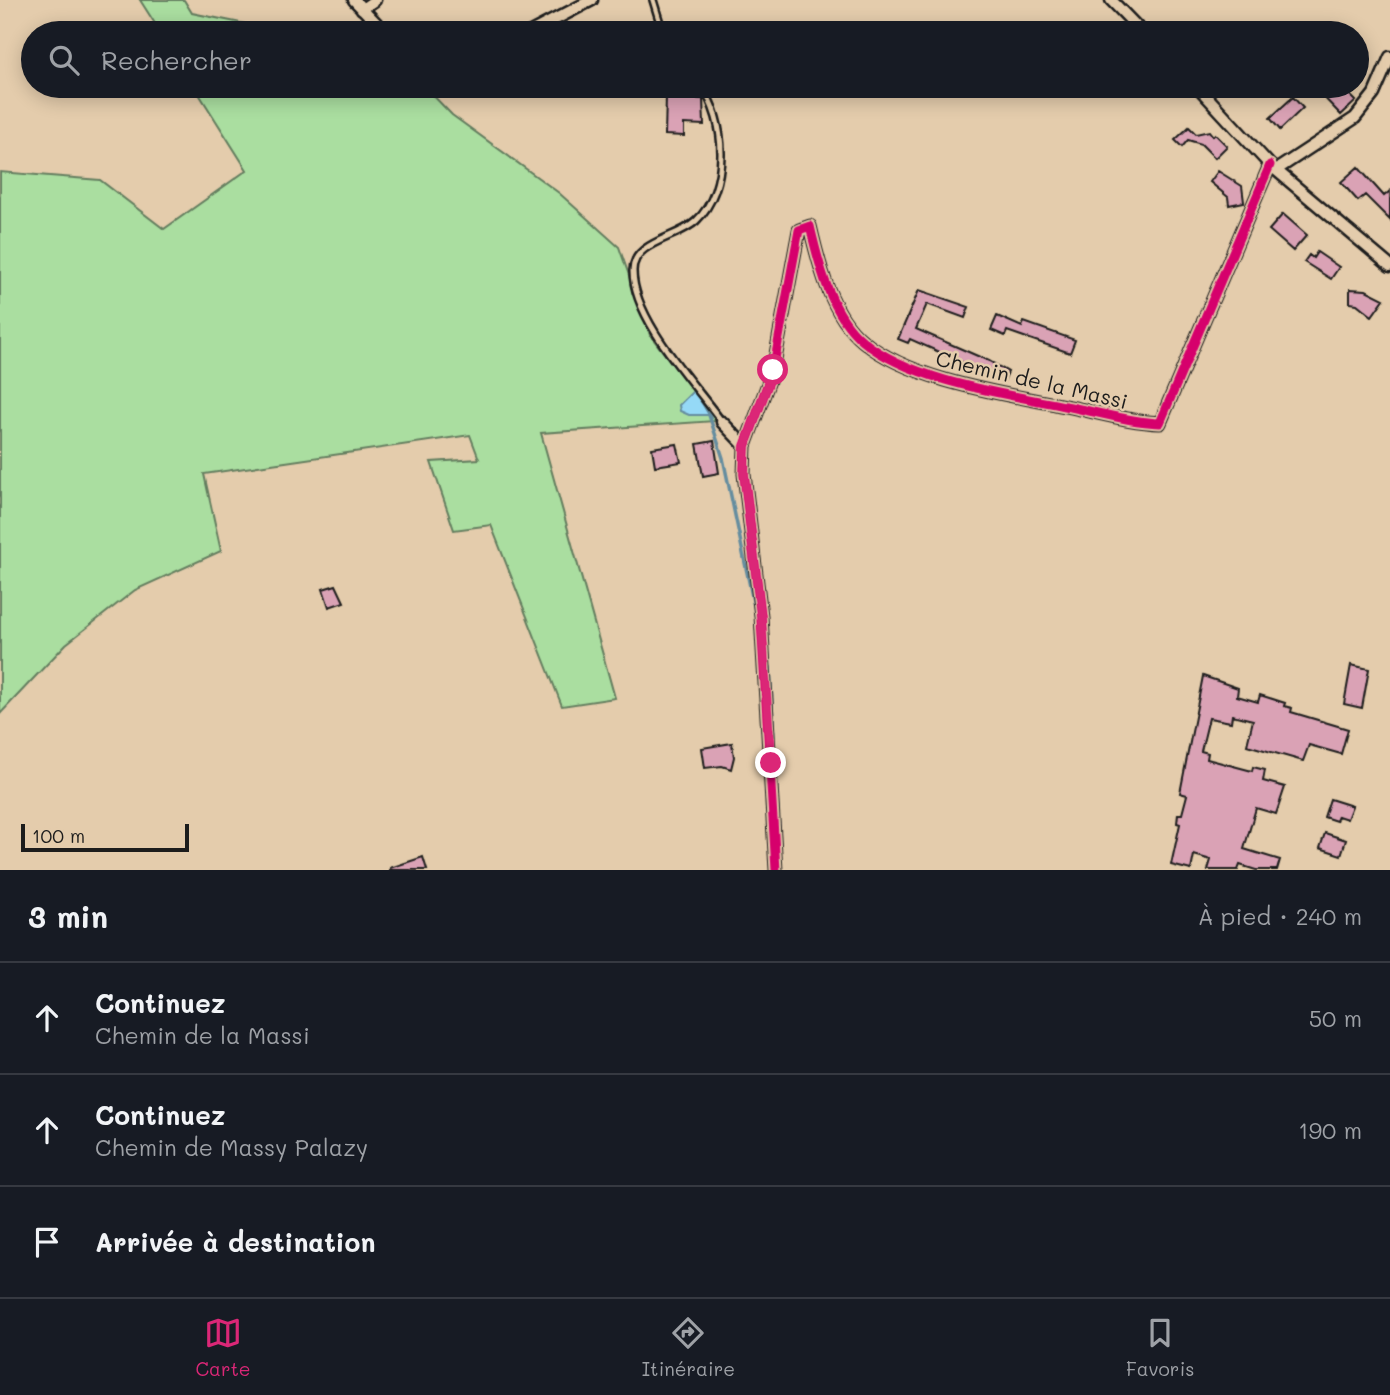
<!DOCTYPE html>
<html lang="fr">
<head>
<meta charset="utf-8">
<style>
  body { margin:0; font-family:Mali,sans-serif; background:#20242c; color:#f1f3f6 }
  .scale { position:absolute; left:21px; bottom:18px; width:168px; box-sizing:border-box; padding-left:7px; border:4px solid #1c1c1c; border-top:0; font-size:19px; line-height:24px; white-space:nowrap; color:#1c1c1c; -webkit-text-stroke:5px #e4ccac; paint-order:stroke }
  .stop { position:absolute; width:21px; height:21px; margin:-16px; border:5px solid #db2777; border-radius:50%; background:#fff }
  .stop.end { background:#db2777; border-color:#fff; box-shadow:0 2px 7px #0008 }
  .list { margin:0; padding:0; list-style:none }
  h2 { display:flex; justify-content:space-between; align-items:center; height:91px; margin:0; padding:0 28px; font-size:30px }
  h2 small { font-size:23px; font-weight:400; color:#9ea1a6 }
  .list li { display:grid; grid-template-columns:46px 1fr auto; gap:21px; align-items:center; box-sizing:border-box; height:112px; padding:0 28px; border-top:2px solid #363941 }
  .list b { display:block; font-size:26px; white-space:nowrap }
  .list p { margin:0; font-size:23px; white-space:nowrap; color:#9ea1a6 }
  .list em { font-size:23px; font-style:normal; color:#9ea1a6 }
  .icon { flex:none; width:38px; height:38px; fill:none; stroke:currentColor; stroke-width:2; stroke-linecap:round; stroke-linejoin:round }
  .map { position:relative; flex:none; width:1390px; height:870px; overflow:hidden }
  .search { position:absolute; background:#171b24; box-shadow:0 4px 18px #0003; left:21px; right:21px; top:21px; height:77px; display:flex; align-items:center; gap:18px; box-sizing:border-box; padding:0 24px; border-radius:38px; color:#9ea1a6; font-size:26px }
  .sheet { height:427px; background:#171b24 }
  nav { display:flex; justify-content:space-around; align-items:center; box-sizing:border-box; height:98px; border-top:2px solid #363941; background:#171b24; font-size:19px; color:#9ea1a6 }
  nav a { display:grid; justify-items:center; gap:4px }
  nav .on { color:#db2777 }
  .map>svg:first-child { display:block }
  .green { fill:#aadea0; stroke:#637d5e; stroke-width:2 }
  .water { fill:#95d9f7; stroke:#658d9f; stroke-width:2 }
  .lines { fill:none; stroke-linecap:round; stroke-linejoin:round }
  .stream { stroke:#658d9f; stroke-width:3.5 }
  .building { fill:#daa2b5; stroke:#1c1c1c; stroke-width:2 }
  .lane-casing { stroke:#1c1c1c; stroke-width:10 }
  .street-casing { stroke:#1c1c1c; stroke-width:15 }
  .lane { stroke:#e4ccac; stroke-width:5 }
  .street { stroke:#e4ccac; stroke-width:10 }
  .cycleway-casing { stroke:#e4ccac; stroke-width:13 }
  .cycleway { stroke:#d6006c; stroke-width:9 }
  .route { stroke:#db2777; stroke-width:9 }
  .labels { text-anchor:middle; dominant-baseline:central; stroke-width:5; stroke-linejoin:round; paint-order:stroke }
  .street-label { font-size:21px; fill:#1c1c1c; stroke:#e4ccac }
</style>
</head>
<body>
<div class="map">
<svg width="1390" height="870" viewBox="0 0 1390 870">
  <rect width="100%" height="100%" fill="#e4ccac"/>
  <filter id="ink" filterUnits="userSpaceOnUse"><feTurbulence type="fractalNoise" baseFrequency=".0143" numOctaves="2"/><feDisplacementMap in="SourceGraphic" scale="14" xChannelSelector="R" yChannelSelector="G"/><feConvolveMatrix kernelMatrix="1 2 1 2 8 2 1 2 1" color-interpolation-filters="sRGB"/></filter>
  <g filter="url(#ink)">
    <path class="green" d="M140,0H184L192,13L290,33H161Z
      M194,86H424L452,115L559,193L619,247L650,335L716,421L541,433L615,698L562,706L491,525L454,530L431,462L479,459L470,435L204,474L221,551L135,590L66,644L0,714V172L100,180L164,229L247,170Z"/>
    <path class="water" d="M694,390L709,415H689L680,411L679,405Z"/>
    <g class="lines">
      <path class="stream" d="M709,415L723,458L757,620
        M770,667L781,870"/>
    </g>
    <path class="building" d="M1313,86H1341L1356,101L1341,115Z
      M666,96L703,99L704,125L684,124V136L665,135Z
      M1293,97L1303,108L1280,130L1270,118Z
      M1189,127L1196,134L1209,131L1213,136L1215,134L1227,146L1215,158L1201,144L1188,140L1182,147L1175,140Z
      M1358,167L1384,196L1390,191V220L1365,195L1358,201L1341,182Z
      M1218,171L1242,186L1244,202L1229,205L1228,197L1210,182Z
      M1283,214L1307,235L1293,251L1269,230Z
      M1317,252L1339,267L1331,279L1304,262L1309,255L1313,258Z
      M1350,289L1366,290L1384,299L1372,316L1357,304L1350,303Z
      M919,290L969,307L965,318L927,304L916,329L989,361L1008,372L1004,381L910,339L908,343L898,339Z
      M997,316L1022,327L1024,322L1075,340L1070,353L1007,331L1005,336L991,330Z
      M714,441L719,473L703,476L697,444Z
      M677,444L681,462L655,466L652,448Z
      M336,585L344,602L329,607L323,589Z
      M1351,665L1369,669L1362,708L1344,704Z
      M1203,676L1238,688L1237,696L1258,702L1260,695L1285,703L1284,706L1292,708L1291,712L1348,729L1341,754L1309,745L1303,761L1247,745L1253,720L1232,715L1231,722L1209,718L1201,751L1208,753L1207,759L1252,771L1253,767L1265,770L1263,781L1285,787L1276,814L1256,808L1244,849L1280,860L1277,870H1256L1240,865L1238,870H1208L1211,860L1194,855L1191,870L1171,865L1180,824L1177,823L1178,814H1182L1187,795L1180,793Z
      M732,743L734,757L731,769L722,766L705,768L702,748Z
      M1330,799L1352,806L1347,819L1338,816L1336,821L1324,817Z
      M1325,833L1346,840L1341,855L1320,848Z
      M423,857L427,870H390V868Z"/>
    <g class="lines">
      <defs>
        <path id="lane" d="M653,0L663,33
          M701,86C727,121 730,189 696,221C677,239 633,241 633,271C633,320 694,383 722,422"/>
        <path id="street" d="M354,0L383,30L393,33
          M1111,0L1143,33
          M362,9L375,0
          M529,33L592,0
          M1197,86L1270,165L1390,266
          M1276,170L1355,118L1374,94L1390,57
          M722,422L745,446
          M776,870L761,616L744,474L745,446L773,370L799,230L810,226C819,265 831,315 863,341C911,381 1005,394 1065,406C1097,412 1129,422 1160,423L1270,165"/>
      </defs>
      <use href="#lane" class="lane-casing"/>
      <use href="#street" class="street-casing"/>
      <use href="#lane" class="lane"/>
      <use href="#street" class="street"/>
      <defs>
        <path id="cycleway" d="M776,870L761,616L744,474L745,446L773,370L799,230L810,226C819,265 831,315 863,341C911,381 1005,394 1065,406C1097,412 1129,422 1160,423L1270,165"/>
      </defs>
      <use href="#cycleway" class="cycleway-casing"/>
      <use href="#cycleway" class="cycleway"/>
    </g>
  </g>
  <g class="lines" filter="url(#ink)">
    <path class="route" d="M771,763L761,616L744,474L745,446L773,370"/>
  </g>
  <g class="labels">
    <g class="street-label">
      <text transform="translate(1032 379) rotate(13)">Chemin de la Massi</text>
    </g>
  </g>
</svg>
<div class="scale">100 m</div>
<div class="stop" style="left:773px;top:370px"></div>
<div class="stop end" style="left:771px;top:763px"></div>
<div class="search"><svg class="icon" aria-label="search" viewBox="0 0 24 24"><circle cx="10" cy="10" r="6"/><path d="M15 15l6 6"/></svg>Rechercher</div>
</div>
<section class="sheet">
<h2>3 min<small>À pied · 240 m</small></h2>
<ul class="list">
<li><svg class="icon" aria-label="ahead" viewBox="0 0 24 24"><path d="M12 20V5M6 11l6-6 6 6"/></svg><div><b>Continuez</b><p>Chemin de la Massi</p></div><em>50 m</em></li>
<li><svg class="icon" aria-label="ahead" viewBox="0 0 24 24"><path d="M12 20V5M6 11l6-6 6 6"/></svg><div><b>Continuez</b><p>Chemin de Massy Palazy</p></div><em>190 m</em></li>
<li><svg class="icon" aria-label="arrive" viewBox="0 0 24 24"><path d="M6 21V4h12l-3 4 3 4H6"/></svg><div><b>Arrivée à destination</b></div></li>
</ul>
</section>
<nav>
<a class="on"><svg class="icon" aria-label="map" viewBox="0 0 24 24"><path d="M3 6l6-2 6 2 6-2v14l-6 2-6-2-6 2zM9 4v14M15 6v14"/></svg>Carte</a>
<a><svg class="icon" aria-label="directions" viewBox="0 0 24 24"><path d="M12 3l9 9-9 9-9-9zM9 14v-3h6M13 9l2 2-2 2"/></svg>Itinéraire</a>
<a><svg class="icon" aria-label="saved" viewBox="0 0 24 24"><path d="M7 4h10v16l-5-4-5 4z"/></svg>Favoris</a>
</nav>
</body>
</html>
